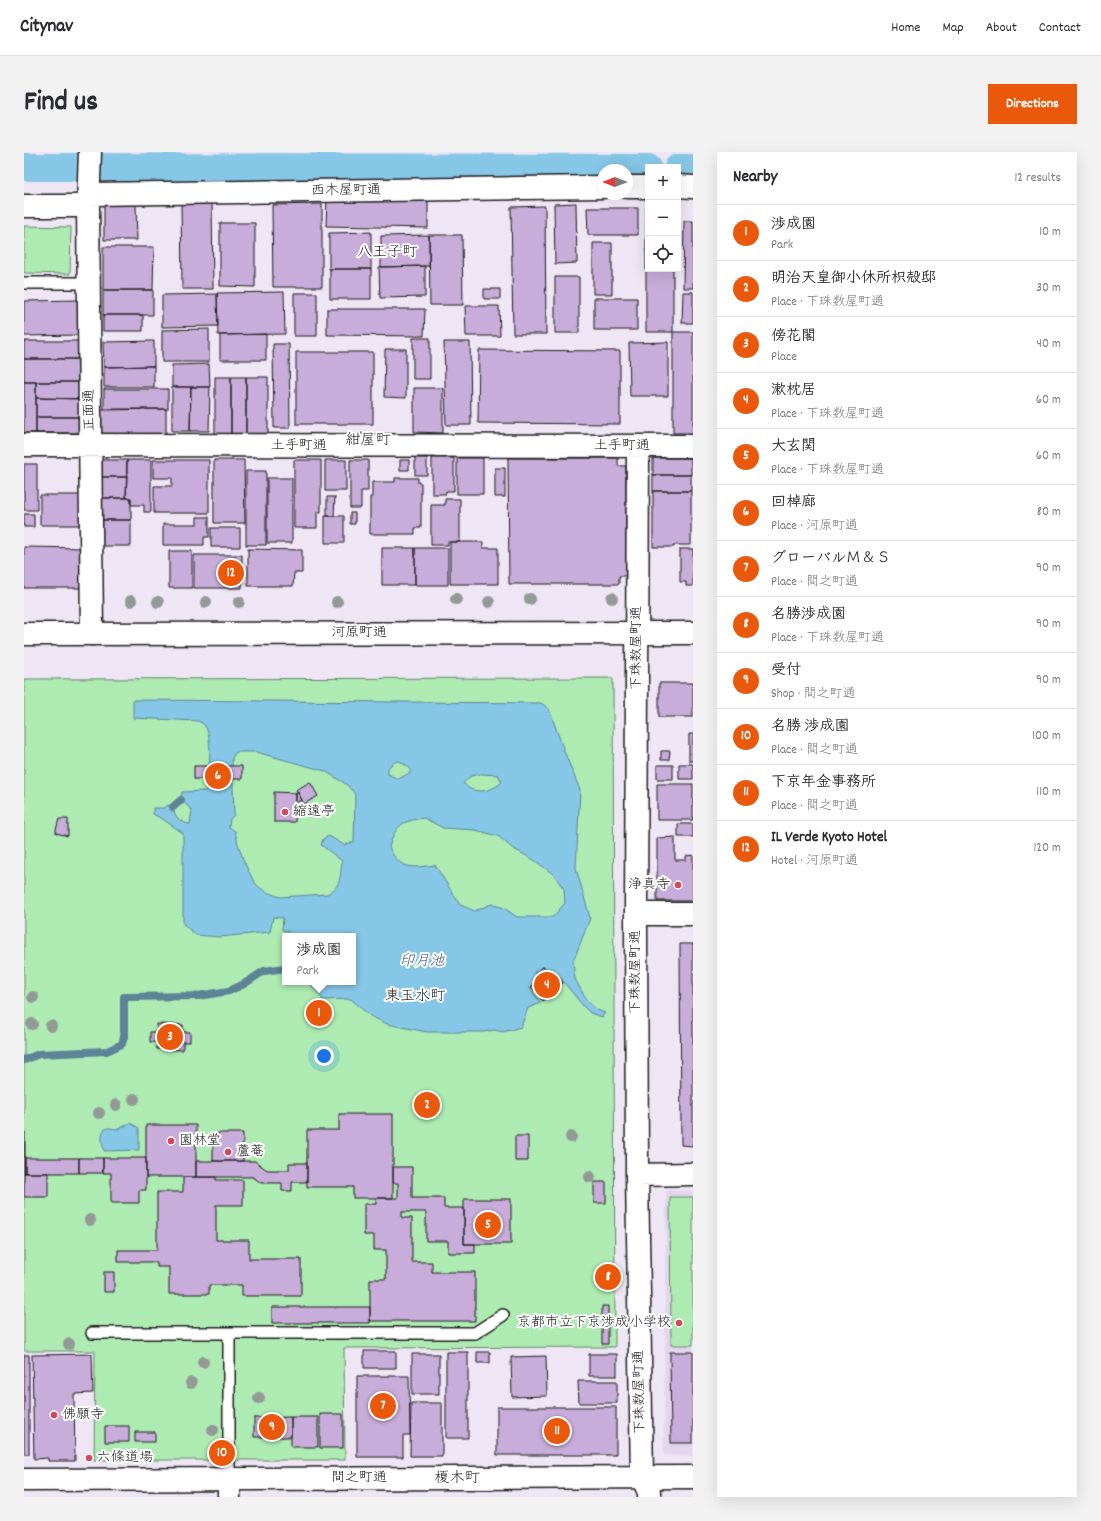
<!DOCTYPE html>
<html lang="en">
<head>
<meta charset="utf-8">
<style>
  body { margin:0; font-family:Dekko,"Klee One",sans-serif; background:#f2f2f3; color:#2b2b33 }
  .controls { position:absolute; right:12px; top:12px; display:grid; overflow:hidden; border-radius:0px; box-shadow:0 4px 16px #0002 }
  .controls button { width:36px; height:36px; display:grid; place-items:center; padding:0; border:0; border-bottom:1px solid #e1e1e2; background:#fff; color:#2b2b33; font:20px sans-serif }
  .compass { position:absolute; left:573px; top:12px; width:36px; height:36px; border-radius:50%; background:#fff; box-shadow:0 4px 16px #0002; rotate:270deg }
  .you { position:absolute; left:300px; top:904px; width:14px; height:14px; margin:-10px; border:3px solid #fff; border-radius:50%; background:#1a73e8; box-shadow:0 0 0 6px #1a73e833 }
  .badge { display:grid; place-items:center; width:26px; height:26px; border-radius:50%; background:#ea580c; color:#fff; font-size:13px; font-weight:700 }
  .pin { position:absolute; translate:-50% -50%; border:2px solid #fff; box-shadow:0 1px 4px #0006 }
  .popup { position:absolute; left:258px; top:781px; width:74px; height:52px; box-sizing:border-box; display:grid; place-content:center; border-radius:0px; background:#fff; filter:drop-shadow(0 1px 3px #0005); font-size:13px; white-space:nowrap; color:#7c7c81 }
  .popup b { font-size:15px; color:#2b2b33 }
  .popup::after { content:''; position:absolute; left:50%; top:100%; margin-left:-8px; border:8px solid transparent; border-top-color:#fff }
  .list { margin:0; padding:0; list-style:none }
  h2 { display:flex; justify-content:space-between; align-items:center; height:52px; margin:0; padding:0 16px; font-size:17px }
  h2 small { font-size:13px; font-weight:400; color:#7c7c81 }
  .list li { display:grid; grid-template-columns:26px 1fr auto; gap:12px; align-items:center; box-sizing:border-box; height:56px; padding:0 16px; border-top:1px solid #e1e1e2 }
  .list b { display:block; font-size:15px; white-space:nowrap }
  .list p { margin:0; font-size:13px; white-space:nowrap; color:#7c7c81 }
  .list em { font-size:13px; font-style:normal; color:#7c7c81 }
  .icon { flex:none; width:22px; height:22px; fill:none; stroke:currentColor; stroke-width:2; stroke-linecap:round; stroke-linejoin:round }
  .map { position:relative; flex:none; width:669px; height:1345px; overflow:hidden; border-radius:0px }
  header { display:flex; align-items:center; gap:24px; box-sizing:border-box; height:56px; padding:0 20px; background:#fff; border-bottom:1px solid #e1e1e2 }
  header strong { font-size:19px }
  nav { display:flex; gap:22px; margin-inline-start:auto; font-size:14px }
  .intro { display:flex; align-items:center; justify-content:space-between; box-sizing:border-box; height:96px; padding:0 24px }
  h1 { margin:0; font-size:28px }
  .button { padding:10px 18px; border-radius:0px; background:#ea580c; color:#fff; font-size:14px; font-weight:700 }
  main { display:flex; gap:24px; padding:0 24px }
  aside { flex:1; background:#fff; border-radius:0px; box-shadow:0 4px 16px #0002 }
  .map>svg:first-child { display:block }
  .built { fill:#e3d5ec }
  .green { fill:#adebb2; stroke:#648467; fill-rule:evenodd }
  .water { fill:#86c7e7; stroke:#5c8396; fill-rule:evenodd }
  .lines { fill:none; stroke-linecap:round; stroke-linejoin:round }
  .stream { stroke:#5c8396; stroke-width:8 }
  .canal { stroke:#86c7e7; stroke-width:28 }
  .building { fill:#c8acd9; stroke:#1c1c1c }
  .service-casing { stroke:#1c1c1c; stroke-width:14 }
  .minor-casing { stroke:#1c1c1c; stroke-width:25 }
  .tertiary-casing { stroke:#1c1c1c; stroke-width:25 }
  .primary-casing { stroke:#1c1c1c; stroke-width:25 }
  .service { stroke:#fff; stroke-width:11 }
  .minor { stroke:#fff; stroke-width:22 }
  .tertiary { stroke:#fff; stroke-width:22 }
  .primary { stroke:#fff; stroke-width:22 }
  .tree { fill:#939996 }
  .poi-dot { fill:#d1495b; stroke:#fff; stroke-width:1.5 }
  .labels { text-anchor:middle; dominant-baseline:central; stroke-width:4; stroke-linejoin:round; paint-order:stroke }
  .street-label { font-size:14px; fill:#1c1c1c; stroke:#fff }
  .poi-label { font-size:14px; fill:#1c1c1c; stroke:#fff; text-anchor:start }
  .neighbourhood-label { font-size:15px; fill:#1c1c1c; stroke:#fff }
  .water-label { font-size:15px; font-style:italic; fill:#46606d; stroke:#fff }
</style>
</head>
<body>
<header>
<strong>Citynav</strong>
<nav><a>Home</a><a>Map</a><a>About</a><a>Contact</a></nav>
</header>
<div class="intro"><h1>Find us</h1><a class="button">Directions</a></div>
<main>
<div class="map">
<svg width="669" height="1345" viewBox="0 0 669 1345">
  <rect width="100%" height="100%" fill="#eee6f4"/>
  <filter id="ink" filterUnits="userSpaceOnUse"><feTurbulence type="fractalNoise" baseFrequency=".025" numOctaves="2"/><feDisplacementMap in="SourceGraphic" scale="8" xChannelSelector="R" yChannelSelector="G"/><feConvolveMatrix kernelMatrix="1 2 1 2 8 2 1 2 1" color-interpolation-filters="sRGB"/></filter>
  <g filter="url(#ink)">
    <path class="built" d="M642,1038L669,1039V1304L640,1303Z"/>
    <path class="green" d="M0,74L47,75L46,122L0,121Z
      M589,526L591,1195L320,1196L321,1308H70L71,1199H0V527ZM261,784H329V830H261Z
      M646,1045H669V1193H647Z"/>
    <path class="water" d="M109,548L517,551L525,557L540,599L556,638L552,716L566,766L549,810L551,827L563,849L573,858L581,861L578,865L566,861L560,855L529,817L524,819L519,814L510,820L515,826L505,835L517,851L504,856L497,875L479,880L470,878L459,880H403L363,872L346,864L327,847L299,848L285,830H329V784H265L264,780L258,778L259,766L249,765L246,780L196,785L172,783L159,772V681L140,668L129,662V656H140L144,653L149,655C150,664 157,672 166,672L168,658L157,648L158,640L182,639C184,624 190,588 181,574C180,572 176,570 174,569L109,566ZM212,600H232L301,619L322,632L331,642L330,690L320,693L305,684L299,687L297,693L318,709C316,724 318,734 303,742L257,745C249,743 238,739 232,732C222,718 214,695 211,679L205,675L206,667L210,663L208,606ZM375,609L386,616V621L374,627L364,622V616L370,610ZM458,622L474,623L478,630C471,637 457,642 446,637C444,636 441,632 439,631L447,624ZM400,666L419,676L451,678L474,684L488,696L510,708L529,722L540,737L541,751L529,765H493L480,756L467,752L451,759L436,753L411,713C388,716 375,718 365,695C372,673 377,669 400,666Z
      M106,971L115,976V998L80,999C79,993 74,978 84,976C88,976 91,977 94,977C98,976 102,973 106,971Z"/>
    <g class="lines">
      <path class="stream" d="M149,655L157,648
        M0,908L15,902L83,899L98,892L100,885V845L174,844L205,839L220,832L240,819L261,816"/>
      <path class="canal" d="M0,15L624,16
        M654,16H669"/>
    </g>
    <path class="building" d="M303,46L404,47V76L302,74Z
      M157,47H188L189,137H158Z
      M552,51L553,111L531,112L530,52Z
      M80,52H112L113,88H80Z
      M298,52V135H249L248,53Z
      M521,54L522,182H489L487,55Z
      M622,55H624V117H649V180H622Z
      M563,56H614V83H564Z
      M660,69H669V136H659Z
      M196,71H231V135L196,134Z
      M347,80V117H305V81Z
      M405,83V114L357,115V84Z
      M405,83H438L439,153H406Z
      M569,91H588V142H569Z
      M79,95H130L129,138H79Z
      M401,114V145L356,146L355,115Z
      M306,117H347V147H306Z
      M531,125H555V181H531Z
      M460,137H476V147H460Z
      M79,138H129V163H79Z
      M260,140L261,182L194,183L193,141Z
      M659,140H669V171H658Z
      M270,141H293V184H270Z
      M193,142L194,174L138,175V143Z
      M570,146H613V178H570Z
      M55,148L56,183L0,184V149Z
      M441,154H475L476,184H442Z
      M303,157H401L400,184L303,183Z
      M79,163H119V179H79Z
      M185,177V210H138V178Z
      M649,180H669V281H649Z
      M242,182V208H196V183Z
      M389,186H406V227H389Z
      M0,189H58V207H0Z
      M130,189V214L80,215L79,190Z
      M420,190H446L447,273H422Z
      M644,190V244H606L605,191Z
      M249,192H265L266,276H250Z
      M361,197H382V246L360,245Z
      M455,198L596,199V272L454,271Z
      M272,200H349V272H272Z
      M0,207H58V230H0Z
      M185,212L186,235H148V213Z
      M130,214V235H80V215Z
      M191,225H207V282H191Z
      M207,225H222V282H207Z
      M222,225H244V282H222Z
      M0,230H12V281H0Z
      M12,230H58L62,247L12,246Z
      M148,235H167L166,279H148Z
      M167,235H186L185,279H166Z
      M390,236H419V281L390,280Z
      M80,237H144V257H80Z
      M12,246L62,247V265H12Z
      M142,257V282H77V258Z
      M12,265H62V281H12Z
      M391,306H403V323H391Z
      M408,306H430V339H422V342H408Z
      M433,306H459V342H433Z
      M484,306H594V314H602V424H595V432H485Z
      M629,306H667V323H629Z
      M77,308H103V325H77Z
      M103,308H127V360H120V353H107V346H102Z
      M129,308H185V361H130V334H148V326H129Z
      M190,308H220L221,371H190Z
      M270,308H297V360H293V376H270Z
      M301,308H322V339H301Z
      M326,308H344V339H337V356H326Z
      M376,308H385V318H376Z
      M0,312H13V358H0Z
      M471,316H481V345H471Z
      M222,319H242V393H222Z
      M629,323H667V339H629Z
      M77,325H103L102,346H77Z
      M243,326H268V391H243Z
      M371,326H394V331H397V376H391V382H346V345H348V330H371Z
      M629,339H667V393H650V395H629Z
      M16,343H58V373H16Z
      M303,345H311L310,364H303Z
      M77,346H107V368H77Z
      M421,347H436V390H424V393H407V353H421Z
      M326,361H331V372H326Z
      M0,362H10V375H0Z
      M301,364H320V391H301Z
      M173,365H185V385H180V393H139V372H173Z
      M77,368H107V394H77Z
      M187,376H216V395H187Z
      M426,390H459V396H474V432H426Z
      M0,395L60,396V436H0Z
      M358,396H391V433H358Z
      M391,396H424V433H391Z
      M224,397L278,398V421H270L269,434H224Z
      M656,397H669V434H662V430H656Z
      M145,399H168V436H145Z
      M170,403H218V436H170Z
      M635,531H669V565H635Z
      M665,582H669V609H665Z
      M637,599H646L645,608H637Z
      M190,612H199V614H218V627H199V630H190V627H170V614H190Z
      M655,612H669V627H655Z
      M633,613H649V627H633Z
      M286,630L294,644L280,652L272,638Z
      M633,632H669V668H633Z
      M250,640L272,641L271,670H250Z
      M274,640L278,648L272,651V641Z
      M35,667H44V684L32,681V678Z
      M654,672H669V685H654Z
      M651,685V708H662V704L669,703V749H633V686Z
      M656,792H669V994L657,993Z
      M519,815L523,820L527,817L539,831L519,849L507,835L517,826L512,821Z
      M133,872L159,873V880H166V890H159V898L133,897V890H126V880H133Z
      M315,962H369V1046H329V1035H283V978H315Z
      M122,973H172V1025H122Z
      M0,980H1V1021H0Z
      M193,981H219V1009H189V992L193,991Z
      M491,984H504V1009H491Z
      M1,1006H55V1021H1Z
      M55,1006H79V1021H55Z
      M79,1006H122V1038H115V1051H87V1021H79Z
      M172,1009H231L243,1018H265V1011H283V1030H268V1039H258V1031H237L229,1025H172Z
      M369,1015H388V1046H420V1056H440V1092H451V1101H424V1089H402V1060H378V1066H388V1110H408V1120H451V1169H346V1127H362V1098H350V1083H340V1052H352V1046H374V1031H369Z
      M0,1021H24V1045H0Z
      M159,1025H192V1028H219V1053H192V1088H225V1107H277V1144H218V1133H185V1142H145V1115H133V1110H94V1098H133V1040H159Z
      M570,1030H582V1051H570Z
      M440,1047H487V1092H440Z
      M80,1120H90V1140H80Z
      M578,1154H584V1192H578Z
      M248,1155H346V1171H248Z
      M340,1199H372V1216H340Z
      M422,1200H444V1286H422Z
      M453,1200H466V1211H453Z
      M646,1200H669V1291H647Z
      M68,1202L69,1241L50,1242L51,1309H24V1306L10,1307L8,1203Z
      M388,1202H415V1242H388Z
      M565,1202H593V1224H565Z
      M0,1203H5V1302H0Z
      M522,1204L523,1244L488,1245L487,1205Z
      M333,1224H385L386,1283H379V1305H333Z
      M554,1229H593V1251H555Z
      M387,1251H418V1304H386Z
      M473,1255H592V1303H473Z
      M296,1262H319V1296H296Z
      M267,1265H294V1295H267Z
      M267,1265V1285H230V1266Z
      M81,1274H105V1290H81Z
      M111,1280H131V1290H111Z"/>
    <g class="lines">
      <defs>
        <path id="service" d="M0,131H65
          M68,1181H451L479,1163
          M205,1327V1181"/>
        <path id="minor" d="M66,0L64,54L68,482
          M654,34L669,35
          M603,35H624
          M65,42L579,35
          M0,54H64
          M0,293L669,294
          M614,294L612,762L613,1023L618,1325L625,1340V1345
          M612,762H669
          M613,1023L669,1022
          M205,1327V1345"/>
        <path id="tertiary" d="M0,1328L669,1325"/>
        <path id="primary" d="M0,482L669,481"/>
      </defs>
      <use href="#service" class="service-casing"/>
      <use href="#minor" class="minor-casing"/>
      <use href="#tertiary" class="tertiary-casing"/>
      <use href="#primary" class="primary-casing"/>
      <use href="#service" class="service"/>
      <use href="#minor" class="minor"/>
      <use href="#tertiary" class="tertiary"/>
      <use href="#primary" class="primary"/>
    </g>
    <g class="tree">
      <circle cx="588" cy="446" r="6"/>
      <circle cx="432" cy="447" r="6"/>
      <circle cx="506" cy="447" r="6"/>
      <circle cx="107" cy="449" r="6"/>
      <circle cx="134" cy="450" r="6"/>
      <circle cx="182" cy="450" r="6"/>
      <circle cx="215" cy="450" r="6"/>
      <circle cx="313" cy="450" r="6"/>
      <circle cx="465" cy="450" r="6"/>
      <circle cx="9" cy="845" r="6"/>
      <circle cx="8" cy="872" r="6"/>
      <circle cx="27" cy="874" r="6"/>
      <circle cx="110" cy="947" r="6"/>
      <circle cx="92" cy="953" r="6"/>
      <circle cx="75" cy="961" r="6"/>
      <circle cx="547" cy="985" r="6"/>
      <circle cx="566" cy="1025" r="6"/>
      <circle cx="66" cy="1068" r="6"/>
      <circle cx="45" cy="1192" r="6"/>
      <circle cx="179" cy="1210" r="6"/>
      <circle cx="167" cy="1231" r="6"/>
      <circle cx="235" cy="1246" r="6"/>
      <circle cx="189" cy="1278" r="6"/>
    </g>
  </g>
  <g class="poi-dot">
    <circle cx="261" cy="660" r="4"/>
    <circle cx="654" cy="733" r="4"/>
    <circle cx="147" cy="989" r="4"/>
    <circle cx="204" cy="1000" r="4"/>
    <circle cx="655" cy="1171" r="4"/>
    <circle cx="30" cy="1263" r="4"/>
    <circle cx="65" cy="1306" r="4"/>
  </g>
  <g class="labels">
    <g class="street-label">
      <text transform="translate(322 39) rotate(-1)">西木屋町通</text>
      <text transform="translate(66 258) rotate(-91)">正面通</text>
      <text x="275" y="294">土手町通</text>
      <text x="598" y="294">土手町通</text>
      <text x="335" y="481">河原町通</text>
      <text transform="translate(613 496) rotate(-90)">下珠数屋町通</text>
      <text transform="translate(612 820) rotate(-90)">下珠数屋町通</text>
      <text transform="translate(616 1240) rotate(-91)">下珠数屋町通</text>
      <text x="335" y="1326">間之町通</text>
    </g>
    <g class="poi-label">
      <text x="269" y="660">縮遠亭</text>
      <text x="646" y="733" text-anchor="end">浄真寺</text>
      <text x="155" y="989">園林堂</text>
      <text x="212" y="1000">蘆菴</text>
      <text x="647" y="1171" text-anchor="end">京都市立下京渉成小学校</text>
      <text x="38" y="1263">佛願寺</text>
      <text x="73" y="1306">六條道場</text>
    </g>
    <g class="neighbourhood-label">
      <text x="363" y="101">八王子町</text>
      <text x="344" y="289">紺屋町</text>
      <text x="391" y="845">東玉水町</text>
      <text x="433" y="1327">榎木町</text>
    </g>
    <g class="water-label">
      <text x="398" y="810">印月池</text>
    </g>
  </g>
</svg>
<div class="controls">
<button>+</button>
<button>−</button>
<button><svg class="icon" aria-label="locate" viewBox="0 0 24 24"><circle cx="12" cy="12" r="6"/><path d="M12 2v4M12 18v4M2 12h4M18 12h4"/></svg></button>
</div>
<svg class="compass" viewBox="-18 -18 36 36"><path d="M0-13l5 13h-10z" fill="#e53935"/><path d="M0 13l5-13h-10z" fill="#7c7c81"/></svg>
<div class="you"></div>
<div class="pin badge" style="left:295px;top:861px">1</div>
<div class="popup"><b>渉成園</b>Park</div>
<div class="pin badge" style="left:403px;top:953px">2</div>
<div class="pin badge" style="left:146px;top:885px">3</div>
<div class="pin badge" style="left:523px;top:833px">4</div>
<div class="pin badge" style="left:464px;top:1073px">5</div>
<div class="pin badge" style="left:194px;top:624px">6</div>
<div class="pin badge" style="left:359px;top:1254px">7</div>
<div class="pin badge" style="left:584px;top:1125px">8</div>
<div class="pin badge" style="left:248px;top:1275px">9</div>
<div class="pin badge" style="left:198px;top:1301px">10</div>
<div class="pin badge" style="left:533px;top:1279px">11</div>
<div class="pin badge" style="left:207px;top:421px">12</div>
</div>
<aside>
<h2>Nearby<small>12 results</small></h2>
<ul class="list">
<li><span class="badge">1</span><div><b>渉成園</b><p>Park</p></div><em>10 m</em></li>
<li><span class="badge">2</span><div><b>明治天皇御小休所枳殻邸</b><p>Place · 下珠数屋町通</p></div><em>30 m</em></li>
<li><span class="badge">3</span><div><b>傍花閣</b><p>Place</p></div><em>40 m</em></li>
<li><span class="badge">4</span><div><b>漱枕居</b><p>Place · 下珠数屋町通</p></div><em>60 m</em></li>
<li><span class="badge">5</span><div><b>大玄関</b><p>Place · 下珠数屋町通</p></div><em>60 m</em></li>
<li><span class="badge">6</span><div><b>回棹廊</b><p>Place · 河原町通</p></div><em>80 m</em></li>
<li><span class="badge">7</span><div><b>グローバルＭ＆Ｓ</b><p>Place · 間之町通</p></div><em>90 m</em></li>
<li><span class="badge">8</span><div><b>名勝渉成園</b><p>Place · 下珠数屋町通</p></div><em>90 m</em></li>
<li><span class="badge">9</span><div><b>受付</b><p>Shop · 間之町通</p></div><em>90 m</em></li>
<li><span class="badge">10</span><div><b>名勝 渉成園</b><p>Place · 間之町通</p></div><em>100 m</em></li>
<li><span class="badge">11</span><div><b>下京年金事務所</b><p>Place · 間之町通</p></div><em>110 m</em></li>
<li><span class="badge">12</span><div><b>IL Verde Kyoto Hotel</b><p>Hotel · 河原町通</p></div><em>120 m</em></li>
</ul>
</aside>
</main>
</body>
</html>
